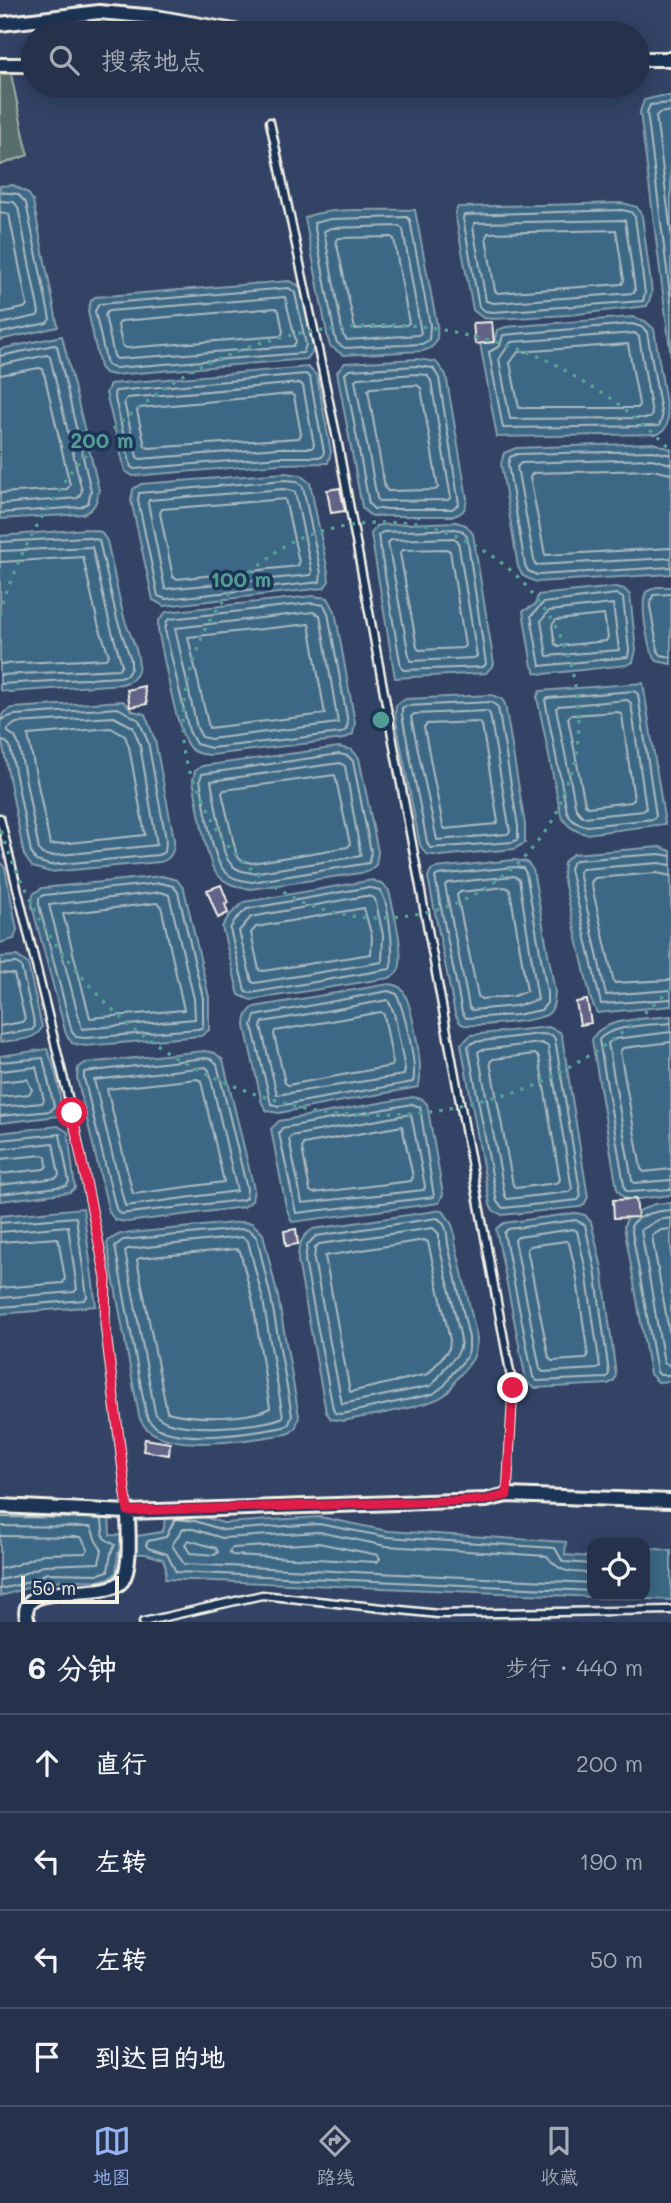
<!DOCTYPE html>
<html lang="zh">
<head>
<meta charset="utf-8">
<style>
  body { margin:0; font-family:Mali,"LXGW WenKai TC",sans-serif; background:#2e3a53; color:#f1f3f6 }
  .controls { position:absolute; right:21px; bottom:21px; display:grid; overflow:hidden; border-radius:14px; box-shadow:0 4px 18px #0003 }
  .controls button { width:63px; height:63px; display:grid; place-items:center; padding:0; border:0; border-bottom:2px solid #424d64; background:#26324c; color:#f1f3f6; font:35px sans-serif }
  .scale { position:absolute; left:21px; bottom:18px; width:98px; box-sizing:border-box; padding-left:7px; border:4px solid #f4f1e8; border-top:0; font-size:19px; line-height:24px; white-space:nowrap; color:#f4f1e8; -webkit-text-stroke:5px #1d3557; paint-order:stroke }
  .stop { position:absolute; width:21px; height:21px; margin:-16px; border:5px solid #e11d48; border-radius:50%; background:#fff }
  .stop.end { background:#e11d48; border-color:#fff; box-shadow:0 2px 7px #0008 }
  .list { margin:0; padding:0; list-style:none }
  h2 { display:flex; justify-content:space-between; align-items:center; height:91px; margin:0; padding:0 28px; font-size:30px }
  h2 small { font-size:23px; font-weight:400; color:#a4aab5 }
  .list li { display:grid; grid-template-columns:46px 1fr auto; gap:21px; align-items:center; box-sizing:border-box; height:98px; padding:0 28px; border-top:2px solid #424d64 }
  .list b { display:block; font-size:26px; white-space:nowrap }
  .list em { font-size:23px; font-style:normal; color:#a4aab5 }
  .icon { flex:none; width:38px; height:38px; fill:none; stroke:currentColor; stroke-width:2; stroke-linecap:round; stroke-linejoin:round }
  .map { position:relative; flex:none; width:671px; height:1622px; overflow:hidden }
  .search { position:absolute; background:#26324c; box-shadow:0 4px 18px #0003; left:21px; right:21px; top:21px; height:77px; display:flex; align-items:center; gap:18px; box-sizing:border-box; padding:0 24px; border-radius:38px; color:#a4aab5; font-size:26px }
  .sheet { height:483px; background:#26324c }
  nav { display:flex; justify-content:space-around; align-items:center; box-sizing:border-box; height:98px; border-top:2px solid #424d64; background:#26324c; font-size:19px; color:#a4aab5 }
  nav a { display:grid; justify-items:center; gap:4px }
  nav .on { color:#95b2f1 }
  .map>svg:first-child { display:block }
  .green { fill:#576d69; stroke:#a6afa8; stroke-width:2 }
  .water { fill:#3e6885; stroke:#879fad; stroke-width:2 }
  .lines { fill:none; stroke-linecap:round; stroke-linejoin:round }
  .shore { stroke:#abbac0; stroke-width:2 }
  .building { fill:#646488; stroke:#f4f1e8; stroke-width:2 }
  .lane-casing { stroke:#f4f1e8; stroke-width:11 }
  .street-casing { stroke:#f4f1e8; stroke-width:18 }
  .lane { stroke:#1d3557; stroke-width:6 }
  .street { stroke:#1d3557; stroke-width:12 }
  .route { stroke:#e11d48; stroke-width:9 }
  .ring { fill:none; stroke:#549b93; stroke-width:3.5; stroke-dasharray:3.5 7 }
  .centre { fill:#549b93; stroke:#1d3557; stroke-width:3.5 }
  .ring-label { font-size:21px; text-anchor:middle; font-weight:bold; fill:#549b93; stroke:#1d3557; stroke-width:7; stroke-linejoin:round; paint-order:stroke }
</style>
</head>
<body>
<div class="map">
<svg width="671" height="1622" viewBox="0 0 671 1622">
  <rect width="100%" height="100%" fill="#324366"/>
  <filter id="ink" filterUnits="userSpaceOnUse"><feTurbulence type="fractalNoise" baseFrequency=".0143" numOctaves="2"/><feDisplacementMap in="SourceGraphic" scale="14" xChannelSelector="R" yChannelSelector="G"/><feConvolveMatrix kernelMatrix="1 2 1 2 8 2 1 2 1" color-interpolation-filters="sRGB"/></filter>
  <g filter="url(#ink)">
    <path class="green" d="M0,74H11L28,155L0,165Z"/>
    <path class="water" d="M661,96H671V357L640,112L644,100Z
      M13,185L28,193L33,201L58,327L0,340V186Z
      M623,203L637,207L642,216L652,293L647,306L569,315L493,319L483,318L473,310L455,213L458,207Z
      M415,210L437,325C438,338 438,347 423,351L343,355L330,346L328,339L305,218C319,207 394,210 415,210Z
      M289,281L298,285L301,289L313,344V351L307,359L114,375L105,373L100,367L88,311L91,301L95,297Z
      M632,317L645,321L654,329L668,416C668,425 666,430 658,434L497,437L480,343L494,342L497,330L506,327Z
      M62,336L99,490C97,502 94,510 83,514L0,519V349Z
      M417,359L436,362L446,375L467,498C466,508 464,513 454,516H373L368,514L362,507L337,372L345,363Z
      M308,367L317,376L331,452L328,463L280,464L133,476L125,471L106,393L110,384Z
      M653,443L671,449V574L536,582L523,576L518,567L501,464L504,453L516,448Z
      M284,473L300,475L310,483L328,572L329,581L324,588L164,606L153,600L131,500L133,489L141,484Z
      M456,522L466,525L473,534L494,664L486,673L395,678L371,534L376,526L381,525Z
      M86,529L101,532L107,541C113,566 117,592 124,617C128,633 142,654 138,671C136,679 129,682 122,684L10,692L0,690V536Z
      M616,587L624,589L630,595L636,650L633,662L627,665L544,674L536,673L532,666L523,611L535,605L538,595Z
      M656,587H671V664L657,661C647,650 640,605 646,592Z
      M312,596L328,598L335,611L355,723L353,734L344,739L211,755C203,754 196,754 190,748C177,735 163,652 158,630V622L166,612Z
      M643,683L665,824L586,834C574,831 566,826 561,815L537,697L540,691Z
      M492,695L502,699L505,704L525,825V843L514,849L440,856L426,854L420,845L395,716L396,705L405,699Z
      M123,701L133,711L145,714L155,740L174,839C174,851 172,859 160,862L50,872L32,867L24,855L0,731C0,719 0,712 12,708Z
      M339,747L352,750L359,758L378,852L376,865L367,872L251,889C237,887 223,884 214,870C205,855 197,800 193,780L195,771L202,766Z
      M660,847L671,851V1006L597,1013L591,1000L563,877L564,862L573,854Z
      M514,860L527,862L533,870L555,992C554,999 555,1007 549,1013C540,1022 478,1026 464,1025L460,1023L455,1014L428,877L431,870L436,868Z
      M0,861L5,868L17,930L14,939L0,943Z
      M162,876L177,880L184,889L209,997V1030L201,1036L85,1046L72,1043L66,1034L32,906L33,894L42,888Z
      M373,880L385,886L389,891C393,908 406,956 398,971C396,975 393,976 389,978L251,1000L239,995L222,927L229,916L244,902Z
      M17,956L28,964L42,1027C37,1041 14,1040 0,1042V957Z
      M389,984C394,984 400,986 403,991C412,1005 425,1073 418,1087L279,1113L267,1111L262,1103L245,1026C245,1017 247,1012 254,1007Z
      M671,1016V1195L629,1200L623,1197L617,1189L592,1040C600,1017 649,1019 671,1016Z
      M548,1027L560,1032L562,1037L588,1197L584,1205L580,1207L502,1215L493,1210L490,1205L461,1044L471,1035Z
      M47,1049C54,1064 65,1101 58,1116L0,1123V1056Z
      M205,1051L215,1053L223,1060L254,1189L252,1201L244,1207L127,1222L115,1220L109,1212L77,1078L78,1068L85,1063Z
      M413,1097L422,1099L427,1104L443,1194L439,1203L292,1222L286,1207L271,1129L279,1121Z
      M58,1126L68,1132L75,1188L70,1192L0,1201V1133Z
      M671,1203V1381L658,1382L650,1374L624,1226L628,1216L654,1204Z
      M83,1208L96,1306L0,1314V1216Z
      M442,1210C451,1221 455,1228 455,1242L477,1338C476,1362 469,1363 456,1380C452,1386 450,1392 443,1396C427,1407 365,1416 343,1421L331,1419L326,1412L298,1261C298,1247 300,1237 313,1229Z
      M576,1213L585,1215L591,1222L602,1268L616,1375L614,1381L608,1384L536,1388L531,1386L526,1380L496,1229L504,1223Z
      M243,1222L252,1223L263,1234L278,1297L299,1416C297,1425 296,1430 287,1434C254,1439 151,1459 139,1416L107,1244L109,1240L120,1234Z
      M0,1510L109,1511L110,1535L137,1536L162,1532L164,1528L165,1511L196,1514L223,1523L320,1517L388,1531L566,1542L565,1555L592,1557V1596H645V1547L671,1551V1600L165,1579L166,1568L163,1559L146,1554L118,1553L116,1573C106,1585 82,1579 65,1580C42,1580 22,1591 0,1596Z"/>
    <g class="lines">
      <path class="shore" d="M671,103L650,105L647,112L671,302
        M671,111L659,113L656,116L671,233
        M0,192L18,194L26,203L50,319L47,323L0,333
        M0,201L14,202L18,207L39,313L37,316L0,324
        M622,210L631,212L635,217L645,293L643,301L493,312L485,311L479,307L463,218L464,215Z
        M0,212L9,214L27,305L24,308L0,313
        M407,217L410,220L430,325L429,340L422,344L345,348L337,343L335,337L314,223L331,219Z
        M625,220L635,290L634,293L494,303L486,301L473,227L475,223Z
        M399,226L403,229L421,333L418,335L347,340L343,335L324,231L331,228Z
        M616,230L624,280L622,284L498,293L495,291L486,237L488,233Z
        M391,237L394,239L409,323L406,325L355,329L336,240L339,238Z
        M289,288L295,293L306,345L303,353L115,368L107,365L95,311L99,304Z
        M285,297L296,342L293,346L117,359L114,356L105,315L108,311Z
        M276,308L279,311L283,332L281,336L126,348L122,345L118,325L121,321Z
        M632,324L642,327L647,332L662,418L659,426L503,428L489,352L500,346L503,335Z
        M635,333L639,337L652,414L650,418L510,419L499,359L511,342Z
        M628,344L639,404L638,408H519L510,363L518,352Z
        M0,356L54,345L57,346L91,491L88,503L81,507L0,513
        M0,365L47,355L50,357L82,491L78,498L0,504
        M417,366L433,368L439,378L459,504L452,509H374L369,504L345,374L349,370Z
        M306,374L310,378L324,452L322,457H279L134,469L131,467L114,394L115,391Z
        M417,374L427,375L431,381L451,498L447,500L379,501L377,498L355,380L358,378Z
        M0,375L39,368L43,369L70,485L67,489L0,493
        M300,383L303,386L314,445L312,448H279L140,459L137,457L124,402L127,398Z
        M417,385L421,388L438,488L435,490L388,491L385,488L368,390L371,388Z
        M291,394L294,396L301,434L299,438L149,448L145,446L137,411L139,408Z
        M671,455L653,451L517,454L510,457L508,464L525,565L528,571L537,575L671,567
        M671,464L652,459L521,463L517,467L535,565L671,558
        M671,474L652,470L533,473L530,477L545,555L671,548
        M284,480L297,481L303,487L321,573L320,582L166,599L158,596L138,500L139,493Z
        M284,489L295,492L312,572L311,575L165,589L148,503L149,500Z
        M285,499L299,562L298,566L177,579L173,577L160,513L162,509Z
        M455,529L463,531L467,537L486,664L483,667L403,670L401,667L378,535L383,532Z
        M454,538L458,541L477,656L474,658L410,661L388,543L391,540Z
        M0,542L86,537L99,540L117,619L131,660V668L127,675L120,677L0,684
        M446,549L450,551L465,646L462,648L419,650L417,647L400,553L403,550Z
        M0,551L92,547L109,621L122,665L119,669L0,675
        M0,562L83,557L98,624L109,655L106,659L0,664
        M616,594L623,598L629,650L628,657L540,666L531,616L543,603Z
        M671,594L653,595L650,606L658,651L661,655L671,657
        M312,603L324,605L328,613L348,723L346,730L341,733L211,748L196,744L189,731L165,630L167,621L170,619Z
        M613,604L619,650L547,656L541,621L549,611Z
        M313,612L320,615L338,723L211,739L202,737L197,728L175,628Z
        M604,615L608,637L606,641L559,646L555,644L552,625L556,620Z
        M309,624L325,714L209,728L188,637Z
        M634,691L638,694L656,816L653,819L587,826C578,825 571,821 567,812L545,700L548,698Z
        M627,700L631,703L646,809L643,811L583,817L576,809L556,708L559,706Z
        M491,702L498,707L518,826V839L513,842L430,848L427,842L402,715V708L406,706Z
        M487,711L490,714L510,832L507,834L437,840L411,717L414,714Z
        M618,712L622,715L634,800L631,802L588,807L585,804L568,718L571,715Z
        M114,717L133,727L140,745L157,845L51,856L42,854L39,850L19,745L15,737L8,732V729L16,723Z
        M0,720L14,715L118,708L139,720L148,742L166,839L165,852L158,855L50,865L36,861L31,852L10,746L6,742L0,741
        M478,722L482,725L498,822L495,824L445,829L443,826L424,727L427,724Z
        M111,728L125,736L129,747L145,835L50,845L28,735Z
        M339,754L348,756L353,761L371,852L369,863L252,882C239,880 230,879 222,868C211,853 204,800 200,780L202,774Z
        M340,763L345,766L361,856L252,873C236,871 229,866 224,851L211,781Z
        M335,775L350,844L348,847L252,863L243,861L237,857L222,793L224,790Z
        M671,856L659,854L576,860L572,863L570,869L601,1004L671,999
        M671,865L659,863L582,869L579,872L606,995L671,990
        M514,867L523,868L526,873L547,992V1003L541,1010L516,1015L466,1018L462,1012L435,877L438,875Z
        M514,876L519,879L538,1000L515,1006L472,1010L469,1007L445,885L448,883Z
        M671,876L657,873L595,878L591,882L614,983L671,980
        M161,883L173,886L178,892L203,998V1027L198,1029L85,1038L76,1037L72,1032L39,905V898L44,895Z
        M506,887L510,890L527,991L514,996L481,999L478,996L457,895L460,892Z
        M364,888C369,888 376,887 380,891C389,900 395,957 390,969L251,993L245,991L230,929L235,920L247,909Z
        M161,892L169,895L194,999L195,1019L82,1029L49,905Z
        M365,896L372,897L375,899L383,935L382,962L255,983L252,982L239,931L251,917Z
        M157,903L161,906L184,1010L90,1018L63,914Z
        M364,908L372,937L371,954L263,971L259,970L251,933L256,927Z
        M0,964L16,963L21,966L35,1026L32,1030L0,1035
        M0,973L14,974L25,1019L22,1022L0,1026
        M388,991L397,994C404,1013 418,1064 413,1082L278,1106L271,1104L252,1025L255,1016Z
        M388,1000L394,1013L405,1069L404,1075L277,1095L261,1026L263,1022Z
        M381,1012L384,1015L393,1063L392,1066L288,1085L285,1083L274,1034L275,1031Z
        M671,1023C652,1025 609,1025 599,1040L625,1190L630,1192L671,1189
        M671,1032L615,1039L608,1043L632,1181L635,1183L671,1180
        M540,1034L552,1035L555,1039L581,1196L578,1200L503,1208L497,1202L468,1046L474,1042Z
        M671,1042L623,1048L620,1051L641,1169L644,1172L671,1169
        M541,1043L548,1046L572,1189L569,1192L507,1199L505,1196L478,1052L481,1050Z
        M535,1054L539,1057L560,1180L557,1183L516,1188L513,1185L490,1062L493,1059Z
        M205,1058L212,1059L217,1064L247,1189L246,1198L242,1200L120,1214L116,1209L84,1078V1072Z
        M0,1062L43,1058L54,1106L51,1111L0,1116
        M206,1067L209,1070L237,1191L125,1206L94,1080Z
        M0,1071L36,1067L44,1100L42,1103L0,1107
        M197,1079L201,1081L224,1182L133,1194L107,1089Z
        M0,1082L27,1079L32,1090L29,1094L0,1097
        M412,1104L420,1107L434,1197L296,1213L279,1133L282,1128Z
        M411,1114L425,1186L424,1190L302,1203L289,1139L291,1136Z
        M402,1126L413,1177L411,1181L313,1193L310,1191L302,1148L303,1144Z
        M0,1140L60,1134L69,1182L66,1186L0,1194
        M0,1149L53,1143L59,1175L56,1178L0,1185
        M0,1159L43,1155L46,1157L47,1166L44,1169L0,1174
        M671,1210C657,1211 639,1214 631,1226L657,1372L660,1375H671
        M437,1218C447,1223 447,1234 448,1244L469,1338V1350L466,1358L452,1374L445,1385L433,1394L342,1414L335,1413L333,1409L305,1261L307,1245L316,1236Z
        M671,1218L658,1220L641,1230L664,1363L671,1366
        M576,1220L585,1225L595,1269L609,1374L606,1378L537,1381L533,1377L504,1233L508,1229Z
        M0,1223L76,1217L87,1297L84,1300L0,1307
        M433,1228L439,1234V1245L461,1339C461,1355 453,1358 445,1368C439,1375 438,1381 430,1386L342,1404L314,1260L315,1248L319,1244Z
        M242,1229L250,1230L257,1238L271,1298L292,1415L289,1424L284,1427C256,1432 156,1451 146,1414L115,1246L123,1240Z
        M573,1229L577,1231L586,1271L600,1367L597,1369L543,1372L540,1369L515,1240L518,1237Z
        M671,1229L661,1230L652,1236L671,1342
        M0,1232L68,1226L77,1289L74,1292L0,1298
        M242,1237L248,1241L263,1300L283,1417C264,1427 162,1436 155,1412L125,1251L128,1249Z
        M424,1240L428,1242L450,1340L449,1349L428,1374L350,1392L325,1256Z
        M566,1241L569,1243L576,1273L588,1356L585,1359L552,1361L549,1358L527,1249L530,1246Z
        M0,1242L58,1238L65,1279L63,1283L0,1288
        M236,1249L240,1251L253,1302L270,1408C247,1420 192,1419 167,1412L137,1260L140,1258Z
        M0,1517L96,1518
        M0,1526L91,1527L96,1541L102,1550L99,1563L45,1565L20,1575L0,1580
        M0,1536L81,1537L88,1549L85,1553L43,1554L16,1565L0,1569
        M188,1540L216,1548L218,1552L215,1555L190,1553L185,1545Z
        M318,1543L378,1555L380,1559L377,1562L232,1555L229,1552L232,1548Z
        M592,1564L563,1562L555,1548L387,1537L319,1524L223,1530L195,1521L175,1519L166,1537L148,1541L146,1545L148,1548L167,1554L176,1572L592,1591
        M592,1573C570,1572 561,1574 547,1556L386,1546L319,1532L222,1538L193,1529H183L172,1545L184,1564L592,1583
        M0,1589L22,1584L47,1573L99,1574L108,1571L111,1553L115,1545L104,1538L102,1521L99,1519"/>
    </g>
    <path class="building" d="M492,322L494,342L475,344L473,323Z
      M340,488L345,511L331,513L327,490Z
      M144,686L147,704L130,707L127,690Z
      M221,885L228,903L225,904L228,913L218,918L207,890Z
      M587,1000L591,1023L580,1025L576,1002Z
      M636,1199L638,1217L614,1218L613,1200Z
      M296,1229L298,1244L286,1246L284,1231Z
      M145,1439L170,1443L169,1455L143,1451Z"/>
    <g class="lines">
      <defs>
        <path id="lane" d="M270,122L337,439L513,1388L507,1495
          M0,818L72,1113L106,1278L105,1324L128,1512
          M143,1622L262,1595L438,1614L671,1610"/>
        <path id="street" d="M0,24L99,12L156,17L246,33
          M638,59H671
          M0,65H33
          M0,1506L128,1512C128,1529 132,1567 122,1581C106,1603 12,1576 28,1622
          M128,1512L486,1500L507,1495L671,1501"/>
      </defs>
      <use href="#lane" class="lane-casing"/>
      <use href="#street" class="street-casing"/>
      <use href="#lane" class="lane"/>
      <use href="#street" class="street"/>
    </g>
  </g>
  <g class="lines" filter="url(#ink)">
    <path class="route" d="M72,1113L106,1278L105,1324L128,1511L486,1500L507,1495L513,1388"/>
  </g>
  <g class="ring">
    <circle cx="381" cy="720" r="198"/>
    <path d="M670 989A395 395 0 0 1 0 826M0 614A395 395 0 0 1 670 451"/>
  </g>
  <circle cx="381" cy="720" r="10" class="centre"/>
  <g class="ring-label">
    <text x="102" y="448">200 m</text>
    <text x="241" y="587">100 m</text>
  </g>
</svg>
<div class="controls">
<button><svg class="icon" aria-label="locate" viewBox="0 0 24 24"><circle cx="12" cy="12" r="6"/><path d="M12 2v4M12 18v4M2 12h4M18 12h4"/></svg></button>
</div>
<div class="scale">50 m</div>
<div class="stop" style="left:72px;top:1113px"></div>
<div class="stop end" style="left:513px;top:1388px"></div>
<div class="search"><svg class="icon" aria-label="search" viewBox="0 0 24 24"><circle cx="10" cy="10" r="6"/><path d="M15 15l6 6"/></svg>搜索地点</div>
</div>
<section class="sheet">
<h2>6 分钟<small>步行 · 440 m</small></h2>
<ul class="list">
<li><svg class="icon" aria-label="ahead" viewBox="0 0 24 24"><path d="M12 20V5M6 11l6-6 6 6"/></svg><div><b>直行</b></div><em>200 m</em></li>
<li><svg class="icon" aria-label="left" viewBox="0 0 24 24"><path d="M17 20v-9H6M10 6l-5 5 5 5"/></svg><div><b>左转</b></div><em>190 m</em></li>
<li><svg class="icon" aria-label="left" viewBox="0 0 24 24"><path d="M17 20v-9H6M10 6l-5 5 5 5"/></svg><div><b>左转</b></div><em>50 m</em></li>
<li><svg class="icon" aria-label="arrive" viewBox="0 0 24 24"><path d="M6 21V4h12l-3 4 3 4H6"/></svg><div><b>到达目的地</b></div></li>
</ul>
</section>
<nav>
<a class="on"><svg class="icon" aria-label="map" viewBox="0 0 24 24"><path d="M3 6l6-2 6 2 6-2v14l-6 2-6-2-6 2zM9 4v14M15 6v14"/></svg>地图</a>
<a><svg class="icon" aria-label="directions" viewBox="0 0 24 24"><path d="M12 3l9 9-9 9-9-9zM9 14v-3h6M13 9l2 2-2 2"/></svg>路线</a>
<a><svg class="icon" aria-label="saved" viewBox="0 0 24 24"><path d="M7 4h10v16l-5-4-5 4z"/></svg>收藏</a>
</nav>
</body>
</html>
